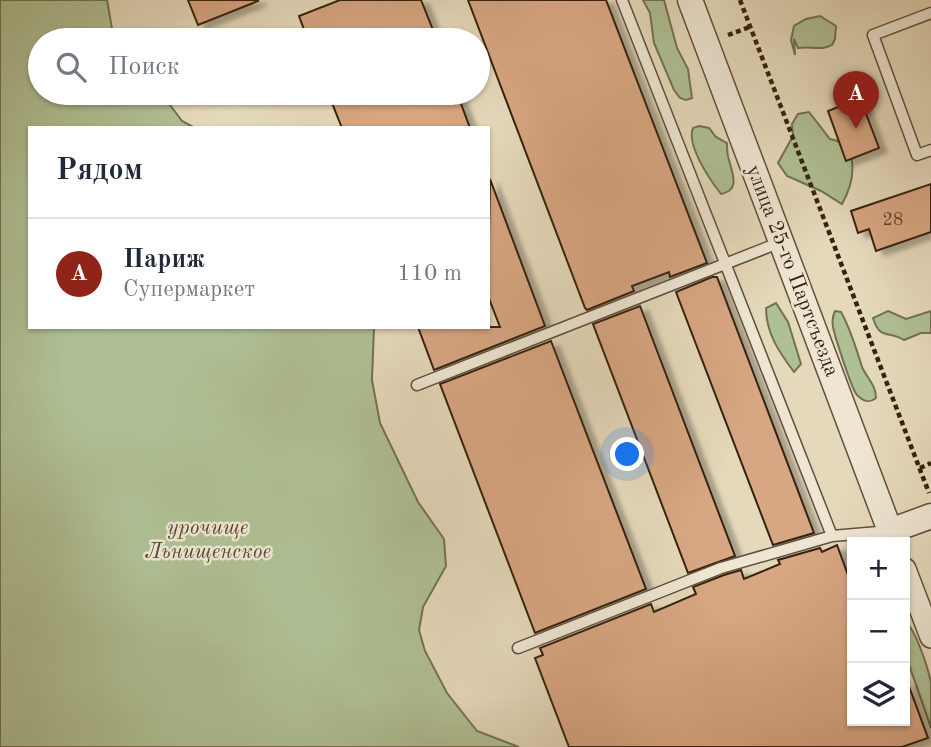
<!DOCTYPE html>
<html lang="ru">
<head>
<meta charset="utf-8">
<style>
  body { margin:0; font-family:"Old Standard TT",serif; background:#f6f6f7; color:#1f2937 }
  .controls { position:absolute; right:21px; bottom:21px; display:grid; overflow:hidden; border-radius:0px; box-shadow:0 2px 5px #0004 }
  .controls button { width:63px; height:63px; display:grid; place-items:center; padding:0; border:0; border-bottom:2px solid #e0e1e3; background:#fff; color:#1f2937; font:35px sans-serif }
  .you { position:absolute; left:628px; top:455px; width:24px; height:24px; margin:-18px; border:5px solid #fff; border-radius:50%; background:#1a73e8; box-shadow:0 0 0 10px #1a73e833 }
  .badge { display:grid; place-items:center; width:46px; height:46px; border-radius:50%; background:#8f2418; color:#fff; font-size:23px; font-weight:700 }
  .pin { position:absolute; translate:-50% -58px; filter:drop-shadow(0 2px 4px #0008) }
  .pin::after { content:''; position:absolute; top:37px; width:24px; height:21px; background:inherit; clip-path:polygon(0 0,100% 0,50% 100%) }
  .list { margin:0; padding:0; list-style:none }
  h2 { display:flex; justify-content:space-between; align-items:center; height:91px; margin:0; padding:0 28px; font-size:30px }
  h2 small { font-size:23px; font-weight:400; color:#747a83 }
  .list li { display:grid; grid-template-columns:46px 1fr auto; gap:21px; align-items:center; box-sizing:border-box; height:112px; padding:0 28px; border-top:2px solid #e0e1e3 }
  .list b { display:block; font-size:26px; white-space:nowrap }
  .list p { margin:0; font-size:23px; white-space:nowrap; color:#747a83 }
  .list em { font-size:23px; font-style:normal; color:#747a83 }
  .icon { flex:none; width:38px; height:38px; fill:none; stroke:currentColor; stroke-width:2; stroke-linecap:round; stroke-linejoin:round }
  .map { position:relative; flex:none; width:931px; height:747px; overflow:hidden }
  .search { position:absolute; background:#fff; box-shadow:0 2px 5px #0004; left:28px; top:28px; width:462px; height:77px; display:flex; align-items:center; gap:18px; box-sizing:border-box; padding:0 24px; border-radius:38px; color:#747a83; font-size:26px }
  .panel { position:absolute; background:#fff; box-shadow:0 2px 5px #0004; left:28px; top:126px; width:462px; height:203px; border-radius:0px }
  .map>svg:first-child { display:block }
  .green { fill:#afc094; stroke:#727252; stroke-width:2 }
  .building { fill:#d7a682; stroke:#352310; stroke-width:2; filter:url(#shadow) }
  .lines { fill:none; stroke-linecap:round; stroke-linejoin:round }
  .service-casing { stroke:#61503b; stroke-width:13 }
  .minor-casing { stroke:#61503b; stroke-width:24 }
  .tertiary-casing { stroke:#61503b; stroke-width:27 }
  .path { stroke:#352310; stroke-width:4.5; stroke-dasharray:5 3.5; stroke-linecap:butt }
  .service { stroke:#eee6d3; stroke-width:10 }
  .minor { stroke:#eee6d3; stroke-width:21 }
  .tertiary { stroke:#eee6d3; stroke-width:24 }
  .labels { text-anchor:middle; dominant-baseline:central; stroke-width:5; stroke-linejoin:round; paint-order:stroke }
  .number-label { font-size:18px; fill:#5e442c }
  .street-label { font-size:21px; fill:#352310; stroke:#eee6d3 }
  .park-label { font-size:21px; font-style:italic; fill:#544a31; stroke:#eee6d3 }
</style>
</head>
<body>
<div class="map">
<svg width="931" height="747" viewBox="0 0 931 747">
  <defs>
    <filter id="shadow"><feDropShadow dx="8" dy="4.5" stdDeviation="2" flood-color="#0004"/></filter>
  </defs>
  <rect width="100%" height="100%" fill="#e5d9bb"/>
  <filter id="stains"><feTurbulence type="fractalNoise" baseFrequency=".00286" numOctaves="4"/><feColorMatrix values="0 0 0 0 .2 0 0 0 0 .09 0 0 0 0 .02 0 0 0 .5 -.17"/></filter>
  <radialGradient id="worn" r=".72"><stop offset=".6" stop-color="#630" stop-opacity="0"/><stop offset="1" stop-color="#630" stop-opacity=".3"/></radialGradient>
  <path class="green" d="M0,0H107L114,40H40V93H161L182,121L195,128H30V327H374L372,380L380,423L418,502L444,539L446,566L423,607L419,630L425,651L447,693L477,731L519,747H0Z
    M643,0H664L677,48L688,69L692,98L686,100L680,98L674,90L654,43L650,13Z
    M820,16L836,26L835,39L832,45C822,51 810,46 798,48L794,39L795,55L791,40L794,26L806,19Z
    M809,112L830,139C862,145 854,183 842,204L821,191L787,176L778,163L793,136L792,124L798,114Z
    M699,126L709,128L716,137L727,143C727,148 727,155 729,160C732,173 741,190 721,194C710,180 686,145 693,128Z
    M776,303L788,322L801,364L794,372C779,352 766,333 766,308Z
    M835,311L841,312C851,330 856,348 862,367C867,378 876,385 876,398C869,404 863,401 857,395C852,390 835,337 833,327C832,321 832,317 835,311Z
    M888,311L906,319L931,311V333H921L904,340C889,330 880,341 873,318Z
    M905,621C916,630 928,668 931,683C931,697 931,714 931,728L905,653Z"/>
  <path class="building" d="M188,0H257L258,1L198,25Z
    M340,0H421L437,40H308L299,16Z
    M468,0H606L707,263L670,277L669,272L632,286L634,291L587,310L585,308Z
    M328,93H457L470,128H342Z
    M860,98L879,148L846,161L828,111Z
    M490,179L545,326L434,370L418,327H500L488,296Z
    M931,184V232L876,251L869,229L858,233L851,211Z
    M712,277H717L814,533L773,545L676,292Z
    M640,306L735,556L688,573L593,324Z
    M551,341L646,589L535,633L440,384Z
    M837,545L852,586V721H905V681H907L928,738L902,747H569L535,658L543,655L540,648L651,604L654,612L696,594L693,587L724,575L741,570L744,579L780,564L778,560L820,548L822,552Z"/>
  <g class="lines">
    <defs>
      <path id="service" d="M622,0L832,536
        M931,13L873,35L917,155L931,150
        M417,385L781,242
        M518,648L721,568L832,536L890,531"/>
      <path id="minor" d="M905,569L931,637"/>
      <path id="tertiary" d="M690,0L890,531L931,516"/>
    </defs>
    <use href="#service" class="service-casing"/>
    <use href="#minor" class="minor-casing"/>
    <use href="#tertiary" class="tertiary-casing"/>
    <path class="path" d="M740,0L929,493
      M728,35L750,27
      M920,468L931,463"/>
    <use href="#service" class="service"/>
    <use href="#minor" class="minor"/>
    <use href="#tertiary" class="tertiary"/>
  </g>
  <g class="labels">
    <g class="number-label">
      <text x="893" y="220">28</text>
    </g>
    <g class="street-label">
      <text transform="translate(792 271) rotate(69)">улица 25-го Партсъезда</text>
    </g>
    <g class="park-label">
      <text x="208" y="528">урочище<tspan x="208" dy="24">Льнищенское</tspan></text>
    </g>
  </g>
  <rect width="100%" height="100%" filter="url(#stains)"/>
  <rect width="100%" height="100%" fill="url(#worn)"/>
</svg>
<div class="controls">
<button>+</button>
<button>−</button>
<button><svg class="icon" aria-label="layers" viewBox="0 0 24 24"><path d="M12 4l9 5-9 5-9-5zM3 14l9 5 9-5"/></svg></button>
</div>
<div class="you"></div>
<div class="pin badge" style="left:856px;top:129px">A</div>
<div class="search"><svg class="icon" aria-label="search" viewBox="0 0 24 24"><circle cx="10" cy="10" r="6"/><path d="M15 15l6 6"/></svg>Поиск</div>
<section class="panel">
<h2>Рядом<small></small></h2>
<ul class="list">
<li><span class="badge">A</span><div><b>Париж</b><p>Супермаркет</p></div><em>110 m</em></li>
</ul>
</section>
</div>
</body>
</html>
